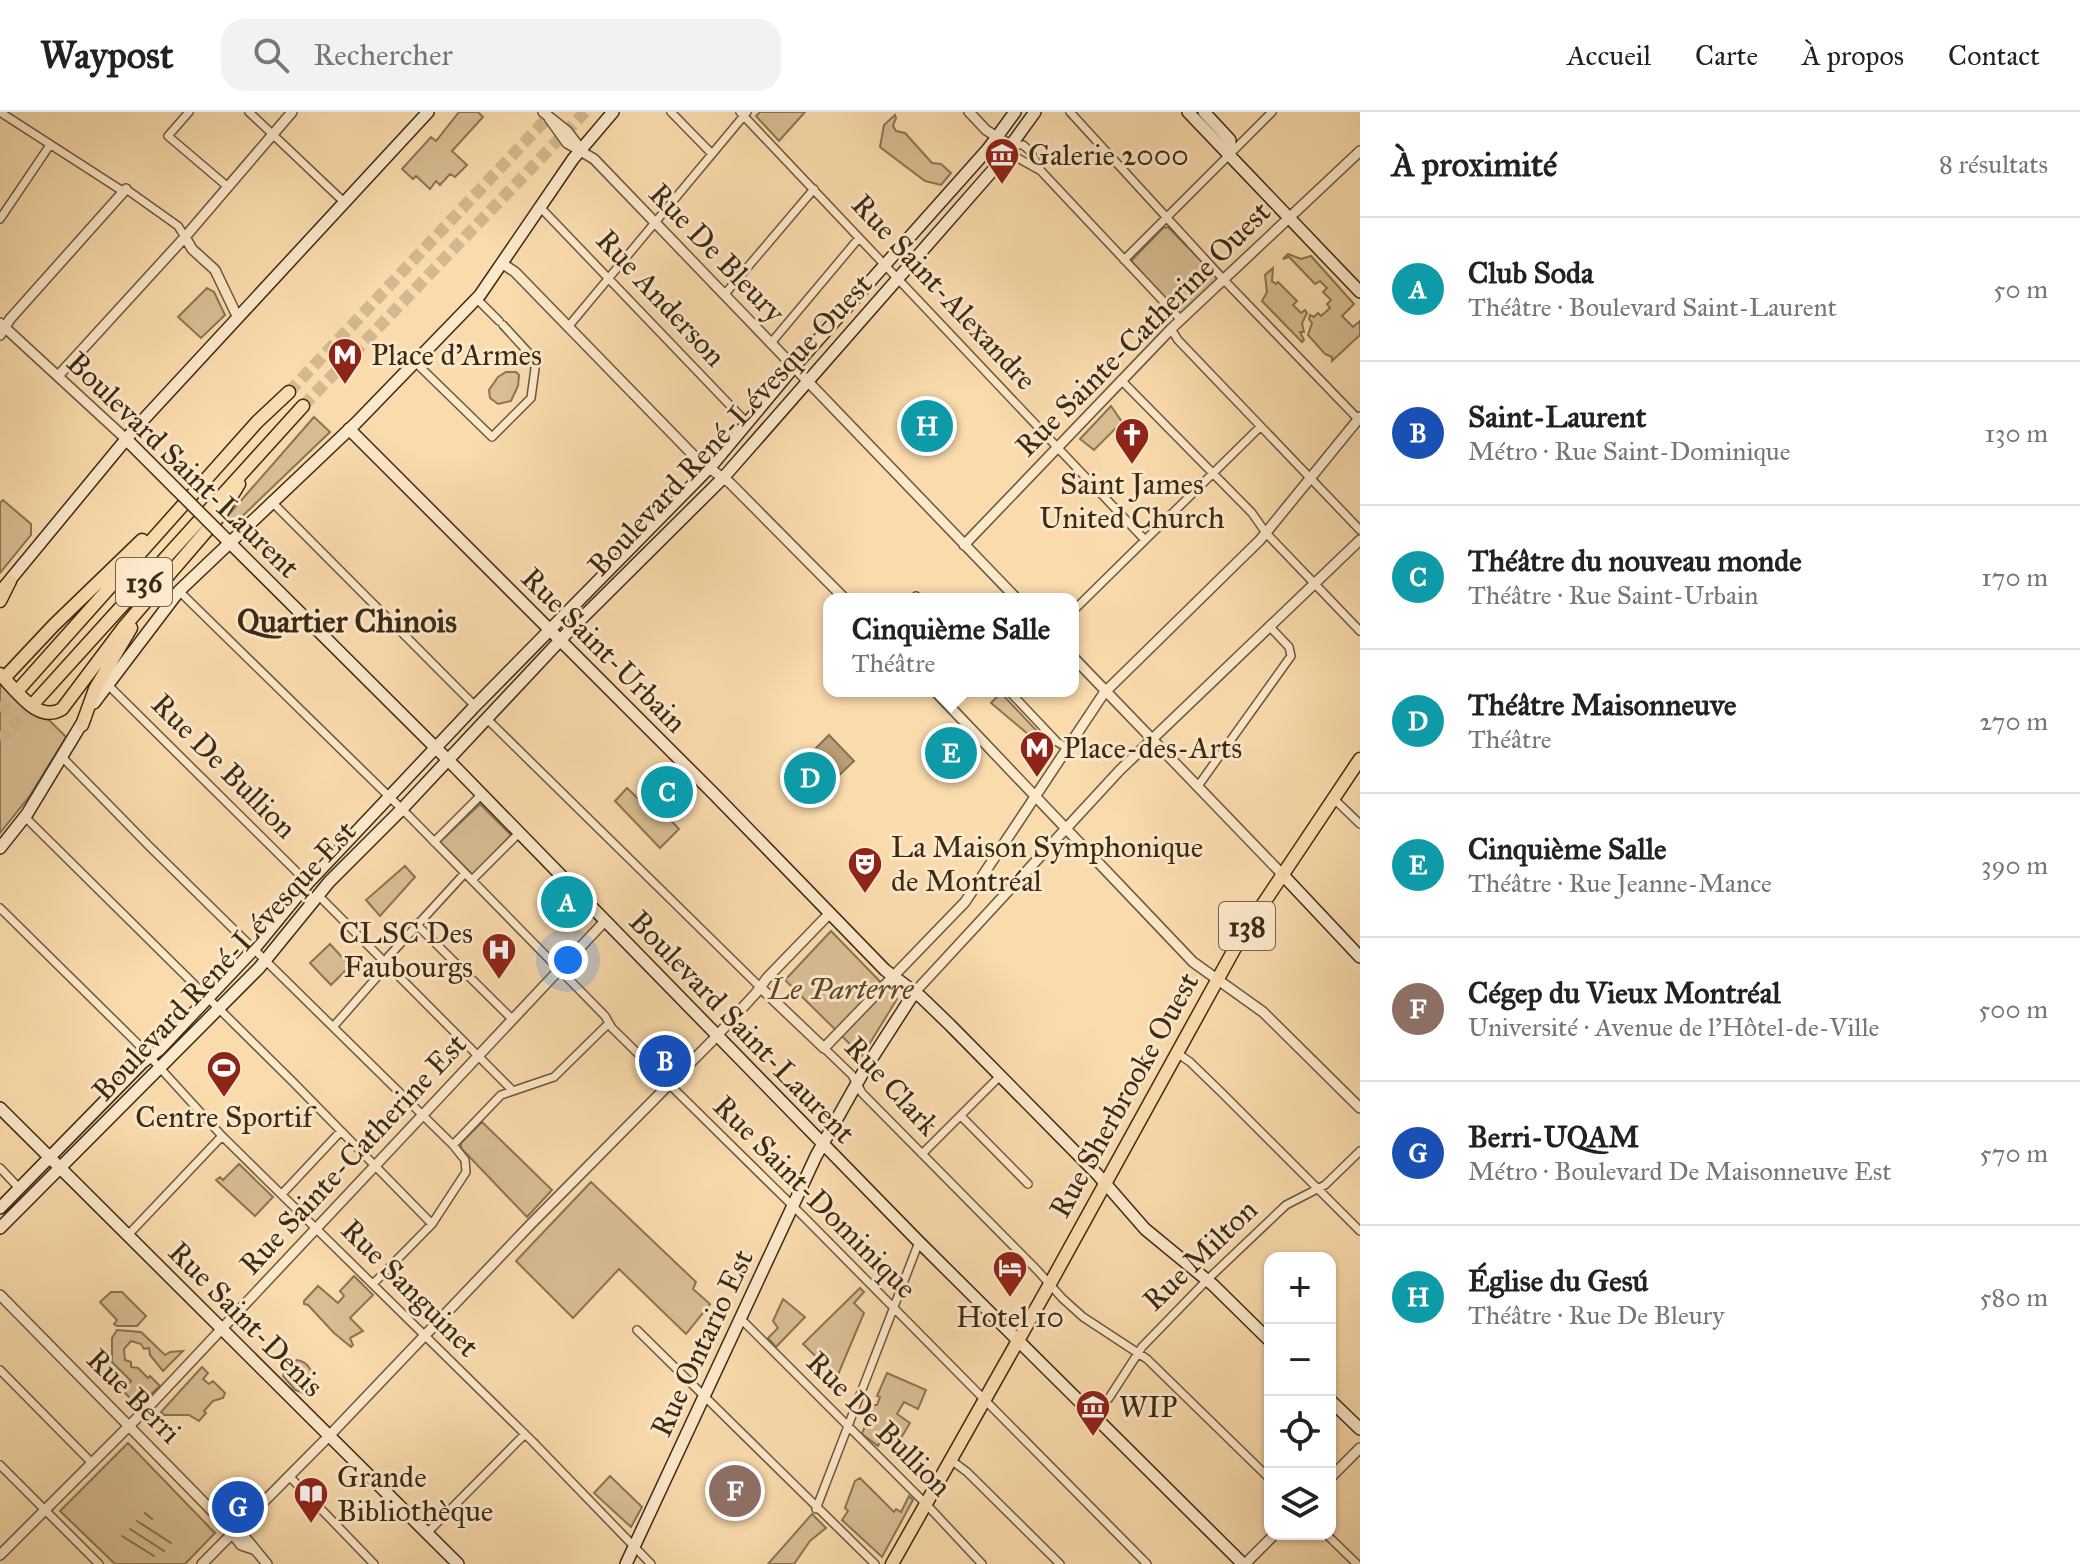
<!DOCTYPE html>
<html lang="fr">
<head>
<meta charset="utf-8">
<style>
  body { margin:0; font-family:"IM FELL Great Primer",serif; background:#f2f2f2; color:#222 }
  .controls { position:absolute; right:24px; bottom:24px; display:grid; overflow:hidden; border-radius:16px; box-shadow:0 2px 6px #0004 }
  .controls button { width:72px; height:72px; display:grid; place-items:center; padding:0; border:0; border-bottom:2px solid #e0e0e0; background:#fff; color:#222; font:40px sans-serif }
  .you { position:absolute; left:568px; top:848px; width:28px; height:28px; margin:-20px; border:6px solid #fff; border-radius:50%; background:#1a73e8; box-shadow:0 0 0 12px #1a73e833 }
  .badge { display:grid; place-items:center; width:52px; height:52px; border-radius:50%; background:#d93025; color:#fff; font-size:26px; font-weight:700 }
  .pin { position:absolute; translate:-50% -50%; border:4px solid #fff; box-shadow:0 2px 8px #0006 }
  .popup { position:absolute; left:823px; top:481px; width:256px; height:104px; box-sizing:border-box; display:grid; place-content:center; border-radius:16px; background:#fff; filter:drop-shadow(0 2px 6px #0005); font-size:26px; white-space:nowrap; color:#767676 }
  .popup b { font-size:30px; color:#222 }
  .popup::after { content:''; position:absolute; left:50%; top:100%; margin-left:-16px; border:16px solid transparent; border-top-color:#fff }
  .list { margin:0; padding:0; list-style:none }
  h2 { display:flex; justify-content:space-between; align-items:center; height:104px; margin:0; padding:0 32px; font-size:34px }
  h2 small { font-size:26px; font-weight:400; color:#767676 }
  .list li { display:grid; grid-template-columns:52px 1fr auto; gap:24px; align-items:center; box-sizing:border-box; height:144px; padding:0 32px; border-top:2px solid #e0e0e0 }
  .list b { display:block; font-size:30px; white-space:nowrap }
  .list p { margin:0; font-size:26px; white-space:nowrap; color:#767676 }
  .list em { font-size:26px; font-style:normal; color:#767676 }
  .icon { flex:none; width:44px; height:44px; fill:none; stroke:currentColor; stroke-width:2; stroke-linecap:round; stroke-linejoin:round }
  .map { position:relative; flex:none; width:1360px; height:1452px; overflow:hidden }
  header { display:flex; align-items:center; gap:48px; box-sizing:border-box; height:112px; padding:0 40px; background:#fff; border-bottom:2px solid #e0e0e0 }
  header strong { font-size:38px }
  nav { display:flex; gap:44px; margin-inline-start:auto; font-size:28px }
  .search { width:560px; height:72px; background:#f2f2f2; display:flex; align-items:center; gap:20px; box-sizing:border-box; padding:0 28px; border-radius:24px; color:#767676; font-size:30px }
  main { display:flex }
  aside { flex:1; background:#fff }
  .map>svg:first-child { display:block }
  .green { fill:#d9bd93; stroke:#8a7454; stroke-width:2 }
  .water { fill:#b99f79; stroke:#867151; stroke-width:2 }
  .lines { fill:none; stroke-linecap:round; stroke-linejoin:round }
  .stream { stroke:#867151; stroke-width:2 }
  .trunk-tunnel { stroke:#d4b88f; stroke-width:12; stroke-dasharray:12 6; stroke-linecap:butt }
  .minor-casing { stroke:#6a573b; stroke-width:10 }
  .tertiary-casing { stroke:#6a573b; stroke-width:12 }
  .secondary-casing { stroke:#3a2b15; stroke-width:14 }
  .primary-casing { stroke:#3a2b15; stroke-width:15 }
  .trunk-casing { stroke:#3a2b15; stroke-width:15 }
  .minor { stroke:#fce8ca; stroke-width:7 }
  .tertiary { stroke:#fce8ca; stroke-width:9 }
  .secondary { stroke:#fce8ca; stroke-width:11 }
  .primary { stroke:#fadbad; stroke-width:12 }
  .trunk { stroke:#fadbad; stroke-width:12 }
  .secondary-bridge-casing { stroke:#3a2b15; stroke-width:14; stroke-linecap:butt }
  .secondary-bridge { stroke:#fce8ca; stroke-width:11 }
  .labels { text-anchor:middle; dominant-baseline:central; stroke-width:6; stroke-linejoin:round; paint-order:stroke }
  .shield { fill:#fce8ca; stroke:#74644b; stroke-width:2 }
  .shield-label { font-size:28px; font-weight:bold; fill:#3a2b15 }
  .poi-label { font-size:30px; fill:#3a2b15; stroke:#fce8ca; text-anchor:start }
  .street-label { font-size:30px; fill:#3a2b15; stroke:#fce8ca }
  .park-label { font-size:30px; font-style:italic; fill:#5a482e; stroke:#fce8ca }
  .neighbourhood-label { font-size:32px; font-weight:bold; fill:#3a2b15; stroke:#fce8ca }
</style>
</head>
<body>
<header>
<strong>Waypost</strong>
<div class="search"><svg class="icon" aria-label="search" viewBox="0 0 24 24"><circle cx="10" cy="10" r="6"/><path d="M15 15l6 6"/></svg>Rechercher</div>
<nav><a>Accueil</a><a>Carte</a><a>À propos</a><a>Contact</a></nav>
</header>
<main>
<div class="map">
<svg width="1360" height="1452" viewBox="0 0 1360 1452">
  <rect width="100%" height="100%" fill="#fadbad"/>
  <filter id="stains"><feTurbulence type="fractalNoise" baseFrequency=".0025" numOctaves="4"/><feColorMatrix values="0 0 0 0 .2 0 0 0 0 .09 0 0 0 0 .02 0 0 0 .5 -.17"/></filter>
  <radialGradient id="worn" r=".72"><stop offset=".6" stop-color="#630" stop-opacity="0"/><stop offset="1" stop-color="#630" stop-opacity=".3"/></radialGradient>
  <path class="green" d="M459,0H478L483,5L452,39L467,53L455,65L450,62L440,73L436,69L430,77L416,64L413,67L402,57L431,25L436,29Z
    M760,0H805L779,29L756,4Z
    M895,3L896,6L893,14L896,19L905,21L932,51L941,52L951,61L941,73L925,69L880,35L884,13Z
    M1168,115L1218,166L1183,201L1177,200L1131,149L1163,116Z
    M1288,142L1301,147L1311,144L1354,192L1342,204L1353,215L1360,209V223L1332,249V245L1325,242L1308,223L1312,211L1309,207L1310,203L1314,205L1318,201L1321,204L1330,196L1327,192L1331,188L1323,180L1327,176L1320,169L1315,172L1289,145L1283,147Z
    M1273,156L1272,169L1276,172L1278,170L1297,189L1293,193L1301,201L1305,198L1307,201L1302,211L1304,220H1300L1304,228L1302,230L1262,189L1267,180L1265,163Z
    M207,176L214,180L225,203L201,226L178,205Z
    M506,260H516L519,263L518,274L511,289L498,292L490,286L489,278L498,265Z
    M1111,294L1122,310L1094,338L1080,327Z
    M314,305L330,320L231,415L224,408Z
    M3,388L31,412V423L0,461V391Z
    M0,567L38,605L49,608L66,625L29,685L0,721Z
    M1001,581L1051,634L1048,639L991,591Z
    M627,676L655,703L661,698L679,717L660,736L615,689Z
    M480,692L511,723L473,763L440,730Z
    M405,754L415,765L380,804L366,788Z
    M831,819L897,887L862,944L785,868Z
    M330,832L350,854L331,873L310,851Z
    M482,1010L552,1078L527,1105L461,1036V1031Z
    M239,1052L273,1085L255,1104L216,1068L220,1065L223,1068Z
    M591,1070L696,1170L693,1177L710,1192L686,1222L619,1157L573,1206L516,1149Z
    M354,1164L373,1183L350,1206L363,1219L350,1226L353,1233L351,1235L334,1221L308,1193L304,1192V1189L318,1174L338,1191L344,1184L340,1179Z
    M860,1176L864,1180L854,1191L864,1201L837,1265L803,1232Z
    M111,1180H122L146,1204L137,1214H117L114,1212L117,1208L100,1190Z
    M783,1187L805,1205L776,1235L768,1226L778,1216L773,1209Z
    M117,1218L141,1220L165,1243L170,1240L183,1239L163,1259L150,1243L149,1236L144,1237L141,1232L131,1229L124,1237L125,1248L131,1250V1255L138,1256L148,1266L150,1264L160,1274L138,1294L122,1278L131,1269L112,1250V1226Z
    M297,1248C310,1250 314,1262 313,1275L307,1282L295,1278L283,1264L287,1254Z
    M202,1255L208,1261L203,1267L209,1272L213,1269L225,1281L223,1286L213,1289L204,1299L206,1301L199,1309L189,1303H164L161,1300Z
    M887,1261L926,1278L918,1297L904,1290L897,1302L910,1311L901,1326L887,1318L878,1334L862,1322L873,1293H877L880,1285L877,1284Z
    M128,1331L215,1421L185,1452H115L60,1399Z
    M610,1364L642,1395L631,1415L594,1381Z
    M860,1366L894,1400L896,1397L901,1400L909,1384L913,1388L882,1445L842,1408L848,1399L845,1396L855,1369Z
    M812,1402L826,1416L810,1429L794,1452H768Z"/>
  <path class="water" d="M829,623L854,649L833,669L808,644Z"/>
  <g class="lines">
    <path class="stream" d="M145,1401L152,1407
      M137,1409L171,1431
      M130,1417L164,1439
      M122,1424L154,1444"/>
    <path class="trunk-tunnel" d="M289,280L553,0
      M303,294L585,0
      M0,599L20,576
      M0,628L34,591"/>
    <defs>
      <path id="minor" d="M0,0L124,80
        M189,0L168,24L228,75
        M249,0L344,90
        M671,0L712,42
        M740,0L1145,428
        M1070,0L1223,167L1360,309
        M1041,59L1014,44L1010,33H1023L1030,39L1041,59L1181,208
        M126,77L178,114L185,125
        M539,94L747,311
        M0,107L50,33
        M1124,148L1272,0
        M724,183L814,77
        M477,187L499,209
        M568,215L747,0
        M1171,217L1178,228L1360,418
        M771,231L859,126
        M416,251L492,325L531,286L536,249L503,213
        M1121,268L1252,401L1266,421L1360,519
        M271,389L475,594
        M179,479L409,704L605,904L612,916L804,1105L1147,1452
        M916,484L920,487
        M1073,499L1260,315
        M106,571L308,771
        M1009,579L1057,630L1068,636
        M486,606L761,876
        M62,645L149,734L453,1033
        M1198,674L1291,544L1289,535L1269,514
        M1333,686L1360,712
        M25,705L293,970L432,1112
        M434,730L482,682
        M472,768L519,721
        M318,783L512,978
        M0,796L140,934L222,1024L533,1330L651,1452
        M416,812L512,907
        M333,915L384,857L388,845L465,761
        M824,936L852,963L862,981L1037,1158L1062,1186L1083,1205L1147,1247L1270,1367
        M1177,941L1190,950L1222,981L1360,1119
        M961,1004L1028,1072
        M922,1042L1000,964
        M0,1056L19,1076
        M282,1082L341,1019
        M128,1123L222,1024
        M373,1172L432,1112L466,1060L465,1048L453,1033L501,983L554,965L609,911
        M740,1206L926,1392L982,1452
        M637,1218L875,1452
        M0,1258L91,1350
        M1092,1302L1109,1286L1142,1235L1207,1168L1286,1093L1325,1073L1360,1039
        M951,1348L967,1360L1060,1452
        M0,1353L99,1452
        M289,1364L374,1452
        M816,1397L919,1130
        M427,1421L525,1322
        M1326,1422L1357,1452"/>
      <path id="tertiary" d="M543,0L567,19L580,36
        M969,0L986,18L1010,33
        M549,6L567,31L594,47L1017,487
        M185,125L192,137L215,158L238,206
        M503,152L515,160L698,348L730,371L845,487
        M0,211L126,327
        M0,223L10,207L126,77
        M58,264L185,125L292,0
        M964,433L1171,217L1360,39
        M1073,545L1281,761
        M935,579L1193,850L1263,900L1360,996
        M761,876L824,936L965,790L1104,581L1260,428L1360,305
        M914,881L1120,658L1360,428
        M0,1183L226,1413L241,1433L253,1437
        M1330,1366L1360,1336
        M233,1420L244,1424L267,1452
        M0,1443L154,1289L605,809
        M202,1452L329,1324L531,1112L712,929L756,881L767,866L829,802
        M1245,1452L1275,1422"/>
      <path id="secondary" d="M1188,0L1360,180
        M1204,0L1230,28V42
        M349,317L714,682L885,858L921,885L950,913L1097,1062L1145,1117L1213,1173L1270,1229
        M126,327L175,376
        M218,419L456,656L919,1130L1243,1452
        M5,474L132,320L428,0
        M94,591L179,479L356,311L480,183L573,47L613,0
        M0,736L27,702L85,606
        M1281,761L1360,845
        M0,996L458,1452
        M0,1096L142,951L159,938L254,837L308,771L475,594L713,352L793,256L988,37L1015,0
        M0,1116L259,856L329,770L402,697L567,521L723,366L993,58L1035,0
        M1330,1288L1360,1317
        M626,1452L816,1044L865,957L914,881"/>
      <path id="primary" d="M892,1452L1046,1179L1241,825L1360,647"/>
      <path id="trunk" d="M0,489L10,469
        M0,562C16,578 38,612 62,597L123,516L221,402L239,372
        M7,563L54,513L142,428
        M20,576L257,310L289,280
        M34,591L303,294
        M82,613L95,577L131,516"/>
    </defs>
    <use href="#minor" class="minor-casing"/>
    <use href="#tertiary" class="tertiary-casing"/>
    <use href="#secondary" class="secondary-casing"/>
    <use href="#primary" class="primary-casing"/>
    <use href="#trunk" class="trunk-casing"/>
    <use href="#minor" class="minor"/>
    <use href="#tertiary" class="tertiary"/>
    <use href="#secondary" class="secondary"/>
    <use href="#primary" class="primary"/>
    <use href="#trunk" class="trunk"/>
    <defs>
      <path id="secondary-bridge" d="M175,376L218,419"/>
    </defs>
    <use href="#secondary-bridge" class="secondary-bridge-casing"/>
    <use href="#secondary-bridge" class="secondary-bridge"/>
  </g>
  <defs>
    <symbol id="museum-pin" viewBox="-11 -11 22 30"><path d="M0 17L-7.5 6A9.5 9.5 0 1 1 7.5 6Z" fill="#8f2418" stroke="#fce8ca"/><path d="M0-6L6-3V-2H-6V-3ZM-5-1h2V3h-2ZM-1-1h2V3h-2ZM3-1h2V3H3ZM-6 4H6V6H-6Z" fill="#fff"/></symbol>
    <symbol id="metro-pin" viewBox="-11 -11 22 30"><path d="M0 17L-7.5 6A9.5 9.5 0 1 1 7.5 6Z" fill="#8f2418" stroke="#fce8ca"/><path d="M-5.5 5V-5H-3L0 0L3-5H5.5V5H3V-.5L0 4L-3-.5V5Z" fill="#fff"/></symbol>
    <symbol id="church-pin" viewBox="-11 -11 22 30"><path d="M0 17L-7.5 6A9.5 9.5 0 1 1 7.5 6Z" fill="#8f2418" stroke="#fce8ca"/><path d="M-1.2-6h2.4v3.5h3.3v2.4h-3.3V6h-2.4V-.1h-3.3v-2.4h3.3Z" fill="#fff"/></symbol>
    <symbol id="theatre-pin" viewBox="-11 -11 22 30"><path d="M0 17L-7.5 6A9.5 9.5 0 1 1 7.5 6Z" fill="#8f2418" stroke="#fce8ca"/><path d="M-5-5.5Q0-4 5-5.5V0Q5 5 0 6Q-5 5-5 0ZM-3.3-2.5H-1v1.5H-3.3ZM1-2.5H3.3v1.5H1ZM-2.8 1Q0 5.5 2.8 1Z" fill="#fff"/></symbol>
    <symbol id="hospital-pin" viewBox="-11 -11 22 30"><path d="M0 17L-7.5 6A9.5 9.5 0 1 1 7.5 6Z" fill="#8f2418" stroke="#fce8ca"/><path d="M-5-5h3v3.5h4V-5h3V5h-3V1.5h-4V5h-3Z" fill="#fff"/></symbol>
    <symbol id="stadium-pin" viewBox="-11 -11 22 30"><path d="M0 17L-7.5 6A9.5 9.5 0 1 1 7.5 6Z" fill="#8f2418" stroke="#fce8ca"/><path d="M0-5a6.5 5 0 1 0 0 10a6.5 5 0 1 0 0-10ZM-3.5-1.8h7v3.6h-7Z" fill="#fff"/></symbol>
    <symbol id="hotel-pin" viewBox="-11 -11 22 30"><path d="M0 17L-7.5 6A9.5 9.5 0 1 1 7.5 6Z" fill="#8f2418" stroke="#fce8ca"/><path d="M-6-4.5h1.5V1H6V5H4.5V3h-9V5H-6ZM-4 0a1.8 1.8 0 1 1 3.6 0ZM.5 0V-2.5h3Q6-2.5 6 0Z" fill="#fff"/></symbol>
    <symbol id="library-pin" viewBox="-11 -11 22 30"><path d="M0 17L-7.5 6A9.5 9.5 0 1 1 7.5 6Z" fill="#8f2418" stroke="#fce8ca"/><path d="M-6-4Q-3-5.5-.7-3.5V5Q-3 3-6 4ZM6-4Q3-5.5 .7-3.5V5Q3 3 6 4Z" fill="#fff"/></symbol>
  </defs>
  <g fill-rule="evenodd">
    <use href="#museum-pin" x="982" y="23" width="40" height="54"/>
    <use href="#metro-pin" x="325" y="223" width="40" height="54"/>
    <use href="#church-pin" x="1112" y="303" width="40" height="54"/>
    <use href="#metro-pin" x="1017" y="616" width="40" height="54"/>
    <use href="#theatre-pin" x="845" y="732" width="40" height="54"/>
    <use href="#hospital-pin" x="479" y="818" width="40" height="54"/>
    <use href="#stadium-pin" x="204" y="936" width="40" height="54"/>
    <use href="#hotel-pin" x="990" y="1136" width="40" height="54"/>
    <use href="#museum-pin" x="1073" y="1275" width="40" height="54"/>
    <use href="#library-pin" x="291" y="1362" width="40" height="54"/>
  </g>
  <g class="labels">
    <g class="shield">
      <rect x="116" y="446" width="56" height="48" rx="6"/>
      <rect x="1219" y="790" width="56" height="48" rx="6"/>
    </g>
    <g class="shield-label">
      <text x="144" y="470">136</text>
      <text x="1247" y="814">138</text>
    </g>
    <g class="poi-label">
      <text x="1028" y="43">Galerie 2000</text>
      <text x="371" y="243">Place d’Armes</text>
      <text x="1132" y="372" text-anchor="middle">Saint James<tspan x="1132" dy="34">United Church</tspan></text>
      <text x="1063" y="636">Place-des-Arts</text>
      <text x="891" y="735">La Maison Symphonique<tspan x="891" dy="34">de Montréal</tspan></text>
      <text x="473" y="821" text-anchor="end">CLSC Des<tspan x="473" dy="34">Faubourgs</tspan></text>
      <text x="224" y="1005" text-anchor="middle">Centre Sportif</text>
      <text x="1010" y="1205" text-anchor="middle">Hotel 10</text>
      <text x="1119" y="1295">WIP</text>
      <text x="337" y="1365">Grande<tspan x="337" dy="34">Bibliothèque</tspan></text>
    </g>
    <g class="street-label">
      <text transform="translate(717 141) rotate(46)">Rue De Bleury</text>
      <text transform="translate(944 180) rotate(47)">Rue Saint-Alexandre</text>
      <text transform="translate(661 186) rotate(47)">Rue Anderson</text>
      <text transform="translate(1143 217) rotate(-45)">Rue Sainte-Catherine Ouest</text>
      <text transform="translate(730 313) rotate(-47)">Boulevard René-Lévesque Ouest</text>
      <text transform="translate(183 353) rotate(44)">Boulevard Saint-Laurent</text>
      <text transform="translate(604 538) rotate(45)">Rue Saint-Urbain</text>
      <text transform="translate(224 654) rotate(45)">Rue De Bullion</text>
      <text transform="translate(224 849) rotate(-47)">Boulevard René-Lévesque Est</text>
      <text transform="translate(742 915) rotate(46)">Boulevard Saint-Laurent</text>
      <text transform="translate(892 974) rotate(47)">Rue Clark</text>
      <text transform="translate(1124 983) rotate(-61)">Rue Sherbrooke Ouest</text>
      <text transform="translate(353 1042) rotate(-47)">Rue Sainte-Catherine Est</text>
      <text transform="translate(815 1085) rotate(45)">Rue Saint-Dominique</text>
      <text transform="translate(1200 1143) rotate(-44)">Rue Milton</text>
      <text transform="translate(410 1176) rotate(45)">Rue Sanguinet</text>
      <text transform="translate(246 1207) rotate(45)">Rue Saint-Denis</text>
      <text transform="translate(702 1231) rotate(-65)">Rue Ontario Est</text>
      <text transform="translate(134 1284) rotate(45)">Rue Berri</text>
      <text transform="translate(879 1312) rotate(45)">Rue De Bullion</text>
    </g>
    <g class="park-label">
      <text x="841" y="877">Le Parterre</text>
    </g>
    <g class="neighbourhood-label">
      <text x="347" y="509">Quartier Chinois</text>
    </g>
  </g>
  <rect width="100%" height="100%" filter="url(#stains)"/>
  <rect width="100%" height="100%" fill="url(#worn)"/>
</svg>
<div class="controls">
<button>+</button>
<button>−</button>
<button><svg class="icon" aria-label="locate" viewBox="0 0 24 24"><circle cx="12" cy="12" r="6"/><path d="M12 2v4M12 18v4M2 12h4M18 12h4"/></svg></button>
<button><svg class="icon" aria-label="layers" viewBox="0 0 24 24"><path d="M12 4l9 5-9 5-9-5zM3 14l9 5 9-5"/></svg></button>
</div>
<div class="you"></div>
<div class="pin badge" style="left:567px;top:790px;background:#0f9aa8">A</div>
<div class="pin badge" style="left:665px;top:949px;background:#1a4fb4">B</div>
<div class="pin badge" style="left:667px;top:680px;background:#0f9aa8">C</div>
<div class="pin badge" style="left:810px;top:666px;background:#0f9aa8">D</div>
<div class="pin badge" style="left:951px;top:641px;background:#0f9aa8">E</div>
<div class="popup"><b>Cinquième Salle</b>Théâtre</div>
<div class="pin badge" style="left:735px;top:1379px;background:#8d6e63">F</div>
<div class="pin badge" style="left:238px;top:1395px;background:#1a4fb4">G</div>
<div class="pin badge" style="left:927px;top:314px;background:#0f9aa8">H</div>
</div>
<aside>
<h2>À proximité<small>8 résultats</small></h2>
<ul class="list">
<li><span class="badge" style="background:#0f9aa8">A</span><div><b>Club Soda</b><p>Théâtre · Boulevard Saint-Laurent</p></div><em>50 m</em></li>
<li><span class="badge" style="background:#1a4fb4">B</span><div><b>Saint-Laurent</b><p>Métro · Rue Saint-Dominique</p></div><em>130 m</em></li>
<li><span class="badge" style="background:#0f9aa8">C</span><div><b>Théâtre du nouveau monde</b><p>Théâtre · Rue Saint-Urbain</p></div><em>170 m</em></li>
<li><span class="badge" style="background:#0f9aa8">D</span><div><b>Théâtre Maisonneuve</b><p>Théâtre</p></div><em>270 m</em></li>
<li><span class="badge" style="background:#0f9aa8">E</span><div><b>Cinquième Salle</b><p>Théâtre · Rue Jeanne-Mance</p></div><em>390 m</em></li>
<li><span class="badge" style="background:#8d6e63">F</span><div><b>Cégep du Vieux Montréal</b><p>Université · Avenue de l'Hôtel-de-Ville</p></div><em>500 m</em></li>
<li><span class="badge" style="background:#1a4fb4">G</span><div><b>Berri-UQAM</b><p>Métro · Boulevard De Maisonneuve Est</p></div><em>570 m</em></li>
<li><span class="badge" style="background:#0f9aa8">H</span><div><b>Église du Gesú</b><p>Théâtre · Rue De Bleury</p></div><em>580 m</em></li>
</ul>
</aside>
</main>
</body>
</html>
